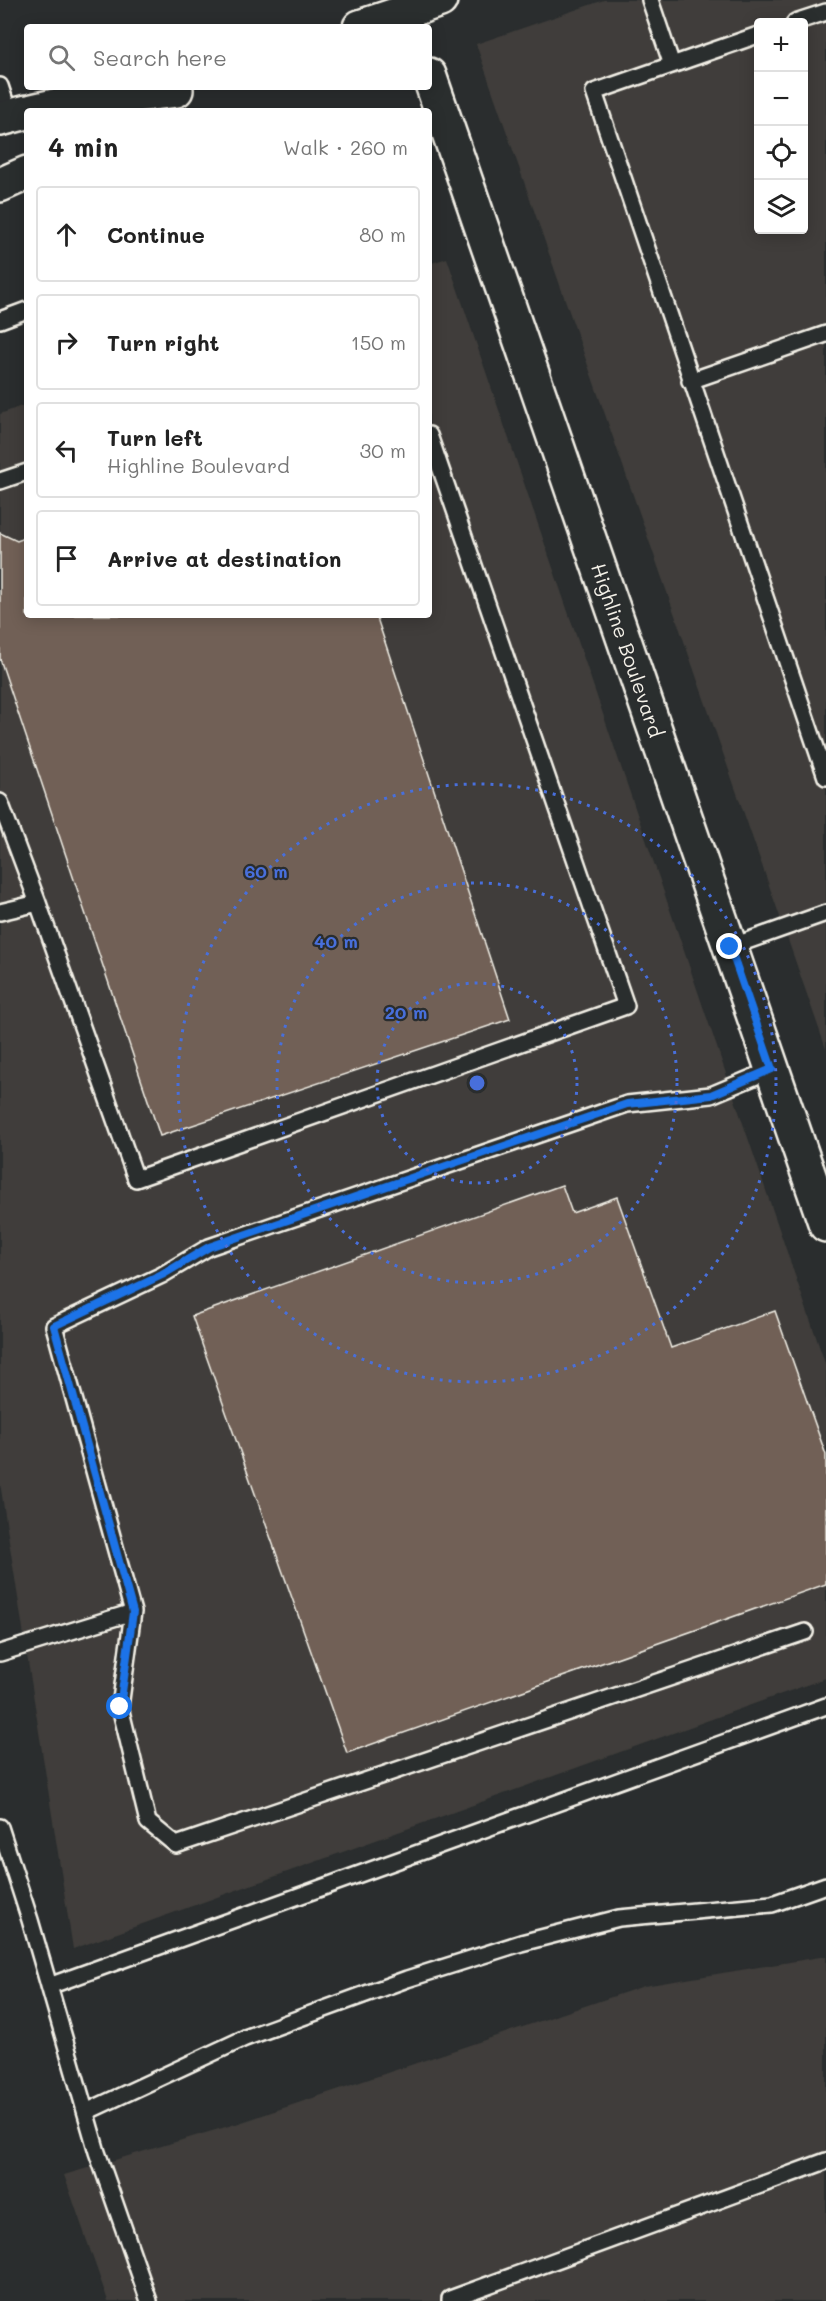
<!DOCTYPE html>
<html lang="en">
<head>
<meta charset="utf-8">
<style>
  body { margin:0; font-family:Mali,sans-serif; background:#f2f2f2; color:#222 }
  .controls { position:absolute; right:18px; top:18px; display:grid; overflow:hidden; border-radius:6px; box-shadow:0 3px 15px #0003 }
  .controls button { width:54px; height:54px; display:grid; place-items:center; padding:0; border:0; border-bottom:2px solid #e0e0e0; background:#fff; color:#222; font:30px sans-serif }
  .stop { position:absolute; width:18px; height:18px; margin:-14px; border:4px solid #1a73e8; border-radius:50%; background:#fff }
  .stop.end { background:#1a73e8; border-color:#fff; box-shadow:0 2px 6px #0008 }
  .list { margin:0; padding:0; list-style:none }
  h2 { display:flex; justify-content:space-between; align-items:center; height:78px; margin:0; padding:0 24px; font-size:26px }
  h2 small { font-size:20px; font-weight:400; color:#767676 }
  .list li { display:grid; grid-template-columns:39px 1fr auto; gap:18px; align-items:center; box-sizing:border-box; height:96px; margin:0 12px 12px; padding:0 12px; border:2px solid #e0e0e0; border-radius:6px }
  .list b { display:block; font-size:22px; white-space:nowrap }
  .list p { margin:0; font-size:20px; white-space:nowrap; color:#767676 }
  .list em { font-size:20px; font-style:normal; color:#767676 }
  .icon { flex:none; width:33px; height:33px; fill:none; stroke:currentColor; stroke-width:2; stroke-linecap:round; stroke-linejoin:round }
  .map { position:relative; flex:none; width:826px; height:2301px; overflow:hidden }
  .search { position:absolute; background:#fff; box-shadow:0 3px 15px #0003; left:24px; top:24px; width:408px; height:66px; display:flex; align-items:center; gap:15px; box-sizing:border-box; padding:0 21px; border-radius:6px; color:#767676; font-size:22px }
  .panel { position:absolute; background:#fff; box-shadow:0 3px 15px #0003; left:24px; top:108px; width:408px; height:510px; border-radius:6px }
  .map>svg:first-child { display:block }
  .built { fill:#3f3d3a; fill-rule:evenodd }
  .building { fill:#716157; stroke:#f4f1e8; stroke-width:1.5 }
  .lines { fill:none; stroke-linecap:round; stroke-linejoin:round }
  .service-casing { stroke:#f4f1e8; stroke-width:20 }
  .tertiary-casing { stroke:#f4f1e8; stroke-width:38 }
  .secondary-casing { stroke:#f4f1e8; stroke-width:38 }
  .service { stroke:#2a2d2e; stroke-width:15 }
  .tertiary { stroke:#2a2d2e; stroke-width:33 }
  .secondary { stroke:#2a2d2e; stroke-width:33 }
  .route { stroke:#1a73e8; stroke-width:8 }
  .ring { fill:none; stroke:#486fdb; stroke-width:3; stroke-dasharray:3 6 }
  .labels { text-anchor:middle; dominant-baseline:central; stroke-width:4.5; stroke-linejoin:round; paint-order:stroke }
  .street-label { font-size:20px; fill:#f4f1e8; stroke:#2a2d2e }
  .centre { fill:#486fdb; stroke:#2a2d2e; stroke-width:3 }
  .ring-label { font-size:18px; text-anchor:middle; font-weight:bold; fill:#486fdb; stroke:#2a2d2e; stroke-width:4.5; stroke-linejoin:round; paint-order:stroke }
</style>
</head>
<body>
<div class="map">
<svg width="826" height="2301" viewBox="0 0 826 2301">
  <rect width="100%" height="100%" fill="#2a2d2e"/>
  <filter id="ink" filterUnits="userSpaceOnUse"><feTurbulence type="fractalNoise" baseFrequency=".0167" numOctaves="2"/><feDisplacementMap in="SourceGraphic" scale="12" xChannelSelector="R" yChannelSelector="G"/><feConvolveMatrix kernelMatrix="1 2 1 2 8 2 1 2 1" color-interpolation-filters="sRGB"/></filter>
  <g filter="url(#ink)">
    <path class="built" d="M604,0H826V1049L476,44ZM758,22H804V230H758Z
      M447,258L826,1366V1678L73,1949L0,1483V414L27,404V615H429V264Z
      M826,1956V2301H108L64,2175L239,2123L644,1986Z"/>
    <path class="building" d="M0,533L17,541L27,537V615H376L510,1019L160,1136L0,659Z
      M562,1185L572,1213L617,1197L671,1348L775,1311L826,1455V1584L347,1753L192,1316Z"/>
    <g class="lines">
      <defs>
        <path id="service" d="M650,0L672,65
          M795,22L826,12
          M758,35L594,92L826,777
          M0,86L10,116
          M0,320L27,310
          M690,381L826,334
          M0,481L27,472
          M0,802L38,903
          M0,912L38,903L136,1179L626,1006L429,435
          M730,947L826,913
          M133,1612L120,1707L148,1822L176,1845L805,1632
          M0,1653L133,1612L54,1326L162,1275L209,1247L627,1104L711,1095L773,1069
          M0,1827L30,1920L97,2152L149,2301
          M49,1986L826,1706
          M86,2112L245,2038L407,1979L521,1943L619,1918L772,1904L826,1885
          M450,2301V2299L826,2161"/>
        <path id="tertiary" d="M429,75L826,1225"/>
        <path id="secondary" d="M360,27L440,0
          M32,111L67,103L176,90
          M0,119L27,112
          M0,185L27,173"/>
      </defs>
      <use href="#service" class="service-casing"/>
      <use href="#tertiary" class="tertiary-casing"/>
      <use href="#secondary" class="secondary-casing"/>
      <use href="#service" class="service"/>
      <use href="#tertiary" class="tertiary"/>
      <use href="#secondary" class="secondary"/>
    </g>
  </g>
  <g class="lines" filter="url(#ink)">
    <path class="route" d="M120,1707L133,1612L54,1326L162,1275L209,1247L627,1104L711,1095L772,1069L730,947"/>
  </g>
  <g class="ring">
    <circle cx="477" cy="1083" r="100"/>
    <circle cx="477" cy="1083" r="200"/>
    <circle cx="477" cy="1083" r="299"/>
  </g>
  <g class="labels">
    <g class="street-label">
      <text transform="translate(628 650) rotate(71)">Highline Boulevard</text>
    </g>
  </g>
  <circle cx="477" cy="1083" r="9" class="centre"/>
  <g class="ring-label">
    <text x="266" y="878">60 m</text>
    <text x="336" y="948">40 m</text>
    <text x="406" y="1019">20 m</text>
  </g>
</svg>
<div class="controls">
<button>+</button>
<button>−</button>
<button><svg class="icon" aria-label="locate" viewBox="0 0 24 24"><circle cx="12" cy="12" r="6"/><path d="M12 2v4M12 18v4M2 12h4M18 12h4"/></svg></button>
<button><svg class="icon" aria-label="layers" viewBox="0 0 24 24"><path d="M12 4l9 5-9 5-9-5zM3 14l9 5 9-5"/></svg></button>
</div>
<div class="stop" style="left:120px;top:1707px"></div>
<div class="stop end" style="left:730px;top:947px"></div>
<div class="search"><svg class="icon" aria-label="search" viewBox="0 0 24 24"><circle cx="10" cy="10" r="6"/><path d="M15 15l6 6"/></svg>Search here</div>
<section class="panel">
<h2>4 min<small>Walk · 260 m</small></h2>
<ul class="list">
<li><svg class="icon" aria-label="ahead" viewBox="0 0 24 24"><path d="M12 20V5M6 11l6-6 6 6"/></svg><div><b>Continue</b></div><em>80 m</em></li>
<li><svg class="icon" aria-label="right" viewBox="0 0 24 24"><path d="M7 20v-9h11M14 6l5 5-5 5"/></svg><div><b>Turn right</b></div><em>150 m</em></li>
<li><svg class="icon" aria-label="left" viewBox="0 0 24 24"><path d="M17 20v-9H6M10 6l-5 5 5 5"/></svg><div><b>Turn left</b><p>Highline Boulevard</p></div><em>30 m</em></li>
<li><svg class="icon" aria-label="arrive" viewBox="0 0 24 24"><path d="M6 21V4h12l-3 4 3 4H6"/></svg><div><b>Arrive at destination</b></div></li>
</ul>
</section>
</div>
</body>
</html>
